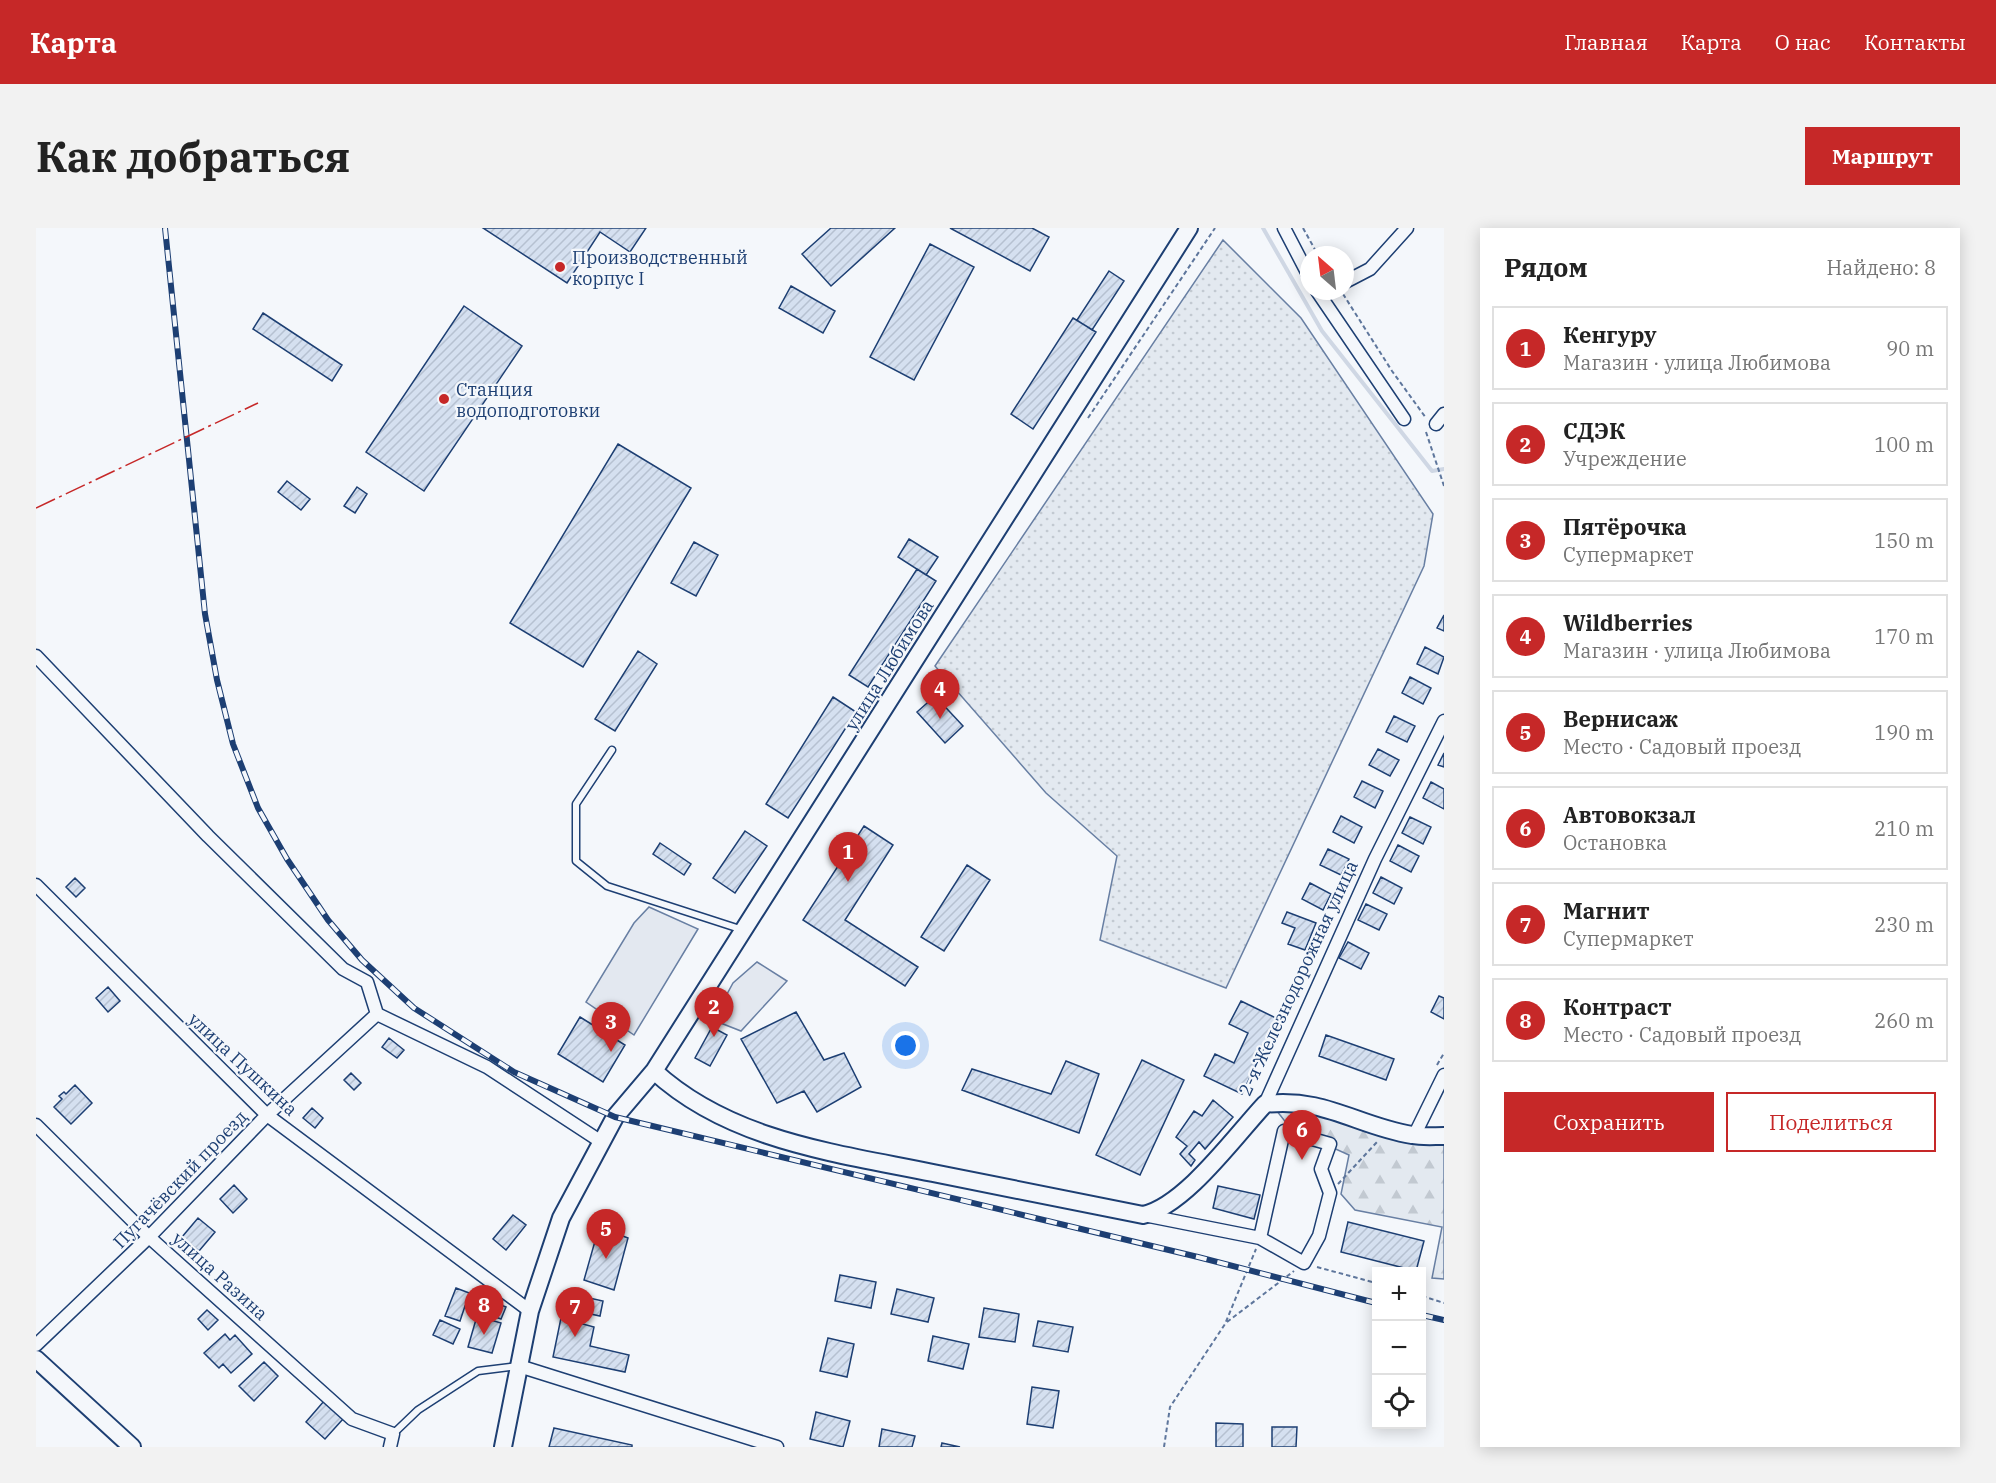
<!DOCTYPE html>
<html lang="ru">
<head>
<meta charset="utf-8">
<style>
  body { margin:0; font-family:"IBM Plex Serif",serif; background:#f2f2f2; color:#222 }
  .controls { position:absolute; right:18px; bottom:18px; display:grid; overflow:hidden; border-radius:0px; box-shadow:0 3px 15px #0003 }
  .controls button { width:54px; height:54px; display:grid; place-items:center; padding:0; border:0; border-bottom:2px solid #e0e0e0; background:#fff; color:#222; font:30px sans-serif }
  .compass { position:absolute; left:1264px; top:18px; width:54px; height:54px; border-radius:50%; background:#fff; box-shadow:0 3px 15px #0003; rotate:332deg }
  .you { position:absolute; left:870px; top:818px; width:21px; height:21px; margin:-15px; border:4px solid #fff; border-radius:50%; background:#1a73e8; box-shadow:0 0 0 9px #1a73e833 }
  .badge { display:grid; place-items:center; width:39px; height:39px; border-radius:50%; background:#c62828; color:#fff; font-size:20px; font-weight:700 }
  .pin { position:absolute; translate:-50% -50px; filter:drop-shadow(0 2px 3px #0008) }
  .pin::after { content:''; position:absolute; top:32px; width:21px; height:18px; background:inherit; clip-path:polygon(0 0,100% 0,50% 100%) }
  .list { margin:0; padding:0; list-style:none }
  h2 { display:flex; justify-content:space-between; align-items:center; height:78px; margin:0; padding:0 24px; font-size:26px }
  h2 small { font-size:20px; font-weight:400; color:#767676 }
  .list li { display:grid; grid-template-columns:39px 1fr auto; gap:18px; align-items:center; box-sizing:border-box; height:84px; margin:0 12px 12px; padding:0 12px; border:2px solid #e0e0e0; border-radius:0px }
  .list b { display:block; font-size:22px; white-space:nowrap }
  .list p { margin:0; font-size:20px; white-space:nowrap; color:#767676 }
  .list em { font-size:20px; font-style:normal; color:#767676 }
  .actions { display:flex; gap:12px; padding:18px 24px }
  .actions a { flex:1; padding:14px 0; border:2px solid #c62828; border-radius:0px; text-align:center; font-size:21px; color:#c62828 }
  .actions .main { background:#c62828; color:#fff }
  .icon { flex:none; width:33px; height:33px; fill:none; stroke:currentColor; stroke-width:2; stroke-linecap:round; stroke-linejoin:round }
  .map { position:relative; flex:none; width:1408px; height:1219px; overflow:hidden; border-radius:0px }
  header { display:flex; align-items:center; gap:36px; box-sizing:border-box; height:84px; padding:0 30px; background:#c62828; color:#fff }
  header strong { font-size:28px }
  nav { display:flex; gap:33px; margin-inline-start:auto; font-size:21px }
  .intro { display:flex; align-items:center; justify-content:space-between; box-sizing:border-box; height:144px; padding:0 36px }
  h1 { margin:0; font-size:42px }
  .button { padding:15px 27px; border-radius:0px; background:#c62828; color:#fff; font-size:21px; font-weight:700 }
  main { display:flex; gap:36px; padding:0 36px }
  aside { flex:1; background:#fff; border-radius:0px; box-shadow:0 3px 15px #0003 }
  .map>svg:first-child { display:block }
  .forest { fill:url(#forest-firs); stroke:#687fa3; stroke-width:1.5 }
  .garden { fill:url(#garden-dots); stroke:#687fa3; stroke-width:1.5 }
  .parking { fill:#e3e8f0; stroke:#687fa3; stroke-width:1.5 }
  .lines { fill:none; stroke-linecap:round; stroke-linejoin:round }
  .stream { stroke:#cfd7e4; stroke-width:4 }
  .building { fill:url(#building-hatch); stroke:#1d3f73; stroke-width:1.5 }
  .lane-casing { stroke:#1d3f73; stroke-width:9 }
  .street-casing { stroke:#1d3f73; stroke-width:15 }
  .secondary-casing { stroke:#1d3f73; stroke-width:20 }
  .path { stroke:#5e769c; stroke-width:2; stroke-dasharray:4.5 3; stroke-linecap:butt }
  .lane { stroke:#f4f7fb; stroke-width:6 }
  .street { stroke:#f4f7fb; stroke-width:12 }
  .secondary { stroke:#f4f7fb; stroke-width:16 }
  .rail-casing { stroke:#1d3f73; stroke-width:6 }
  .rail { stroke:#f4f7fb; stroke-width:4; stroke-dasharray:11; stroke-linecap:butt }
  .power { stroke:#c62828; stroke-width:1.5; stroke-dasharray:21 4.5 3 4.5; stroke-linecap:butt }
  .poi-dot { fill:#c62828; stroke:#f4f7fb; stroke-width:2 }
  .labels { text-anchor:middle; dominant-baseline:central; stroke-width:4.5; stroke-linejoin:round; paint-order:stroke }
  .poi-label { font-size:18px; fill:#1d3f73; stroke:#f4f7fb; text-anchor:start }
  .street-label { font-size:18px; fill:#1d3f73; stroke:#f4f7fb }
</style>
</head>
<body>
<header>
<strong>Карта</strong>
<nav><a>Главная</a><a>Карта</a><a>О нас</a><a>Контакты</a></nav>
</header>
<div class="intro"><h1>Как добраться</h1><a class="button">Маршрут</a></div>
<main>
<div class="map">
<svg width="1408" height="1219" viewBox="0 0 1408 1219">
  <defs>
    <pattern id="forest-firs" width="22" height="20" patternUnits="userSpaceOnUse" patternTransform="scale(1.5)"><rect width="22" height="20" fill="#e3e9f0"/><path d="M5 1l3.5 6h-7zM16 11l3.5 6h-7z" fill="#c2c9d1"/></pattern>
    <pattern id="garden-dots" width="8" height="8" patternUnits="userSpaceOnUse" patternTransform="scale(1.5)"><rect width="8" height="8" fill="#e3e9f0"/><path d="M2 2h.1M6 6h.1" fill="none" stroke="#c2c9d1" stroke-width="1.8" stroke-linecap="round"/></pattern>
    <pattern id="building-hatch" width="6" height="6" patternUnits="userSpaceOnUse" patternTransform="scale(1.5)"><rect width="6" height="6" fill="#d5e0f0"/><path d="M-1 1l2-2M0 6l6-6M5 7l2-2" fill="none" stroke="#b6c1d1"/></pattern>
  </defs>
  <rect width="100%" height="100%" fill="#f4f7fb"/>
  <path class="forest" d="M1240,882L1292,886L1342,901L1376,916L1408,915V1051L1396,1050L1406,999L1319,982L1305,966L1313,927L1255,901Z"/>
  <path class="garden" d="M1187,12L1265,90L1397,286L1388,338L1190,760L1064,712L1081,628L1010,565L899,438Z"/>
  <path class="parking" d="M613,679L662,701L598,807L550,774L598,695Z
    M721,734L751,753L705,803L677,792L697,755Z"/>
  <g class="lines">
    <path class="stream" d="M1227,0L1286,103L1396,243L1408,241"/>
  </g>
  <path class="building" d="M447,0H610L594,24L564,4L531,55Z
    M795,0H859L795,58L766,26Z
    M914,0H996L1013,9L994,43Z
    M894,16L938,39L878,152L834,129Z
    M1073,43L1088,53L1056,102L1041,92Z
    M755,58L799,83L787,105L743,80Z
    M428,78L486,118L388,263L330,224Z
    M227,85L306,137L296,153L217,101Z
    M1037,90L1060,104L997,201L975,186Z
    M582,216L655,260L547,439L474,395Z
    M251,253L274,271L265,282L242,264Z
    M321,259L331,266L319,285L308,278Z
    M873,311L902,329L890,347L862,329Z
    M658,314L682,327L660,368L635,355Z
    M881,341L900,353L832,459L813,447Z
    M1408,387V403L1401,400Z
    M1389,419L1408,429L1402,446L1381,436Z
    M602,423L621,436L579,503L559,491Z
    M1374,449L1395,460L1387,476L1366,465Z
    M899,468L927,498L909,515L881,484Z
    M797,469L820,484L752,590L730,576Z
    M1358,488L1379,498L1371,514L1350,504Z
    M1342,521L1363,532L1354,548L1333,537Z
    M1408,525V539L1402,537Z
    M1326,553L1347,563L1339,580L1318,569Z
    M1395,554L1408,561V581L1387,570Z
    M1305,588L1326,599L1318,615L1297,604Z
    M1374,589L1395,599L1387,616L1366,605Z
    M828,598L857,617L809,692L882,739L869,758L767,692Z
    M709,603L731,618L699,665L677,650Z
    M624,615L655,636L648,647L617,626Z
    M1362,617L1383,628L1375,644L1354,633Z
    M1292,621L1313,631L1305,647L1284,637Z
    M931,637L954,652L908,723L885,709Z
    M1345,649L1366,660L1358,676L1337,665Z
    M39,650L49,660L40,669L30,659Z
    M1274,655L1295,666L1287,682L1266,671Z
    M1330,676L1351,686L1343,702L1322,692Z
    M1251,684L1280,695L1269,722L1252,716L1259,700L1246,695Z
    M1312,714L1333,725L1325,741L1303,730Z
    M72,759L84,773L72,784L60,770Z
    M1403,768L1408,770V791L1395,784Z
    M1205,773L1242,791L1206,866L1168,848L1179,826L1198,835L1212,805L1193,796Z
    M760,784L788,832L808,825L825,859L781,884L768,863L741,875L705,811Z
    M544,789L589,817L567,854L522,826Z
    M676,799L691,807L674,838L659,830Z
    M1290,807L1358,831L1350,852L1283,828Z
    M353,810L368,822L361,830L346,819Z
    M1106,832L1148,852L1104,947L1060,927Z
    M1030,833L1063,846L1043,905L926,862L936,841L1015,866Z
    M315,845L325,855L318,862L308,852Z
    M39,857L56,875L35,896L18,879L26,871L23,868L28,864L30,866Z
    M1177,872L1197,889L1169,921L1163,914L1153,926L1159,932L1155,938L1144,926L1151,918L1140,909L1158,883L1166,888Z
    M276,880L287,890L279,900L267,890Z
    M198,957L211,971L197,985L184,971Z
    M1182,958L1224,967L1218,991L1177,980Z
    M477,987L490,997L470,1022L457,1011Z
    M162,990L179,1004L163,1023L146,1009Z
    M1312,994L1388,1013L1380,1043L1305,1024Z
    M563,999L592,1010L578,1062L548,1052Z
    M804,1047L840,1054L835,1080L799,1073Z
    M420,1060L470,1079L465,1091L429,1078L424,1093L409,1088Z
    M861,1061L898,1070L892,1094L855,1086Z
    M531,1065L567,1073L564,1088L527,1080Z
    M948,1080L983,1086L979,1114L943,1109Z
    M171,1082L182,1092L172,1102L162,1091Z
    M441,1088L465,1095L456,1125L432,1119Z
    M525,1090L558,1099L554,1118L593,1127L589,1144L517,1129Z
    M404,1092L424,1101L417,1116L397,1107Z
    M1002,1093L1037,1099L1032,1124L997,1118Z
    M189,1106L194,1112L199,1107L216,1126L195,1145L187,1136L183,1140L168,1125Z
    M897,1108L933,1116L927,1141L892,1133Z
    M792,1110L818,1116L811,1149L784,1143Z
    M228,1134L242,1148L218,1173L203,1158Z
    M996,1159L1023,1163L1017,1200L991,1196Z
    M288,1173L307,1191L289,1211L270,1194Z
    M780,1184L814,1193L807,1219L774,1211Z
    M1180,1195L1207,1196V1219H1180Z
    M1236,1199H1261L1260,1219H1236Z
    M518,1200L596,1217V1219H513Z
    M846,1201L879,1208L876,1219H843Z
    M906,1215L924,1219H905Z"/>
  <g class="lines">
    <defs>
      <path id="lane" d="M576,522L540,576V633L571,658L707,702
        M673,758L689,770
        M357,1206L382,1182L442,1143L482,1138"/>
      <path id="street" d="M1248,0L1273,48
        M1309,54L1334,41L1371,0
        M1281,63L1368,191
        M1400,196L1408,186
        M0,428L172,608L307,741L331,754L341,786
        M0,657L231,887L494,1083
        M341,786L451,839L564,913
        M1229,876L1339,631L1408,493
        M0,897L113,1009L316,1191L357,1206L354,1219
        M1378,908L1408,847
        M1108,987L1224,1010L1268,1035L1283,1008L1294,965L1285,941L1294,916L1248,903L1224,1010
        M0,1117L113,1009L231,887L341,786
        M483,1138L741,1219"/>
      <path id="secondary" d="M618,843C694,913 800,925 897,945C967,959 1037,973 1107,987C1149,978 1199,908 1229,876C1289,869 1321,898 1376,907C1386,909 1397,908 1408,908
        M0,1131L96,1219
        M467,1219L494,1083L525,990L579,889L618,843L1153,0"/>
    </defs>
    <use href="#lane" class="lane-casing"/>
    <use href="#street" class="street-casing"/>
    <use href="#secondary" class="secondary-casing"/>
    <path class="path" d="M1267,0L1282,27
      M1307,66L1356,143L1390,190
      M1052,190L1179,0
      M1390,204L1408,258
      M1401,837L1408,825
      M1302,956L1341,914
      M1281,1039L1340,1055
      M1386,1068L1408,1075
      M1191,1094L1258,1043
      M1128,1219L1134,1179L1189,1096L1220,1021"/>
    <use href="#lane" class="lane"/>
    <use href="#street" class="street"/>
    <use href="#secondary" class="secondary"/>
    <defs>
      <path id="rail" d="M129,0L169,386L181,452L197,516L222,580L251,631L292,692L326,732L378,780L478,844L579,889L1162,1029L1340,1075
        M1386,1087L1408,1092"/>
    </defs>
    <use href="#rail" class="rail-casing"/>
    <use href="#rail" class="rail"/>
    <path class="power" d="M0,280L222,175"/>
  </g>
  <g class="poi-dot">
    <circle cx="524" cy="39" r="6"/>
    <circle cx="408" cy="171" r="6"/>
  </g>
  <g class="labels">
    <g class="poi-label">
      <text x="536" y="29">Производственный<tspan x="536" dy="21">корпус I</tspan></text>
      <text x="420" y="161">Станция<tspan x="420" dy="21">водоподготовки</tspan></text>
    </g>
    <g class="street-label">
      <text transform="translate(853 437) rotate(-58)">улица Любимова</text>
      <text transform="translate(1262 750) rotate(-65)">2-я Железнодорожная улица</text>
      <text transform="translate(207 836) rotate(43)">улица Пушкина</text>
      <text transform="translate(144 951) rotate(-46)">Пугачёвский проезд</text>
      <text transform="translate(184 1048) rotate(42)">улица Разина</text>
    </g>
  </g>
</svg>
<div class="controls">
<button>+</button>
<button>−</button>
<button><svg class="icon" aria-label="locate" viewBox="0 0 24 24"><circle cx="12" cy="12" r="6"/><path d="M12 2v4M12 18v4M2 12h4M18 12h4"/></svg></button>
</div>
<svg class="compass" viewBox="-18 -18 36 36"><path d="M0-13l5 13h-10z" fill="#e53935"/><path d="M0 13l5-13h-10z" fill="#767676"/></svg>
<div class="you"></div>
<div class="pin badge" style="left:812px;top:654px">1</div>
<div class="pin badge" style="left:678px;top:809px">2</div>
<div class="pin badge" style="left:575px;top:824px">3</div>
<div class="pin badge" style="left:904px;top:491px">4</div>
<div class="pin badge" style="left:570px;top:1031px">5</div>
<div class="pin badge" style="left:1266px;top:932px">6</div>
<div class="pin badge" style="left:539px;top:1109px">7</div>
<div class="pin badge" style="left:448px;top:1107px">8</div>
</div>
<aside>
<h2>Рядом<small>Найдено: 8</small></h2>
<ul class="list">
<li><span class="badge">1</span><div><b>Кенгуру</b><p>Магазин · улица Любимова</p></div><em>90 m</em></li>
<li><span class="badge">2</span><div><b>СДЭК</b><p>Учреждение</p></div><em>100 m</em></li>
<li><span class="badge">3</span><div><b>Пятёрочка</b><p>Супермаркет</p></div><em>150 m</em></li>
<li><span class="badge">4</span><div><b>Wildberries</b><p>Магазин · улица Любимова</p></div><em>170 m</em></li>
<li><span class="badge">5</span><div><b>Вернисаж</b><p>Место · Садовый проезд</p></div><em>190 m</em></li>
<li><span class="badge">6</span><div><b>Автовокзал</b><p>Остановка</p></div><em>210 m</em></li>
<li><span class="badge">7</span><div><b>Магнит</b><p>Супермаркет</p></div><em>230 m</em></li>
<li><span class="badge">8</span><div><b>Контраст</b><p>Место · Садовый проезд</p></div><em>260 m</em></li>
</ul>
<div class="actions"><a class="main">Сохранить</a><a>Поделиться</a></div>
</aside>
</main>
</body>
</html>
